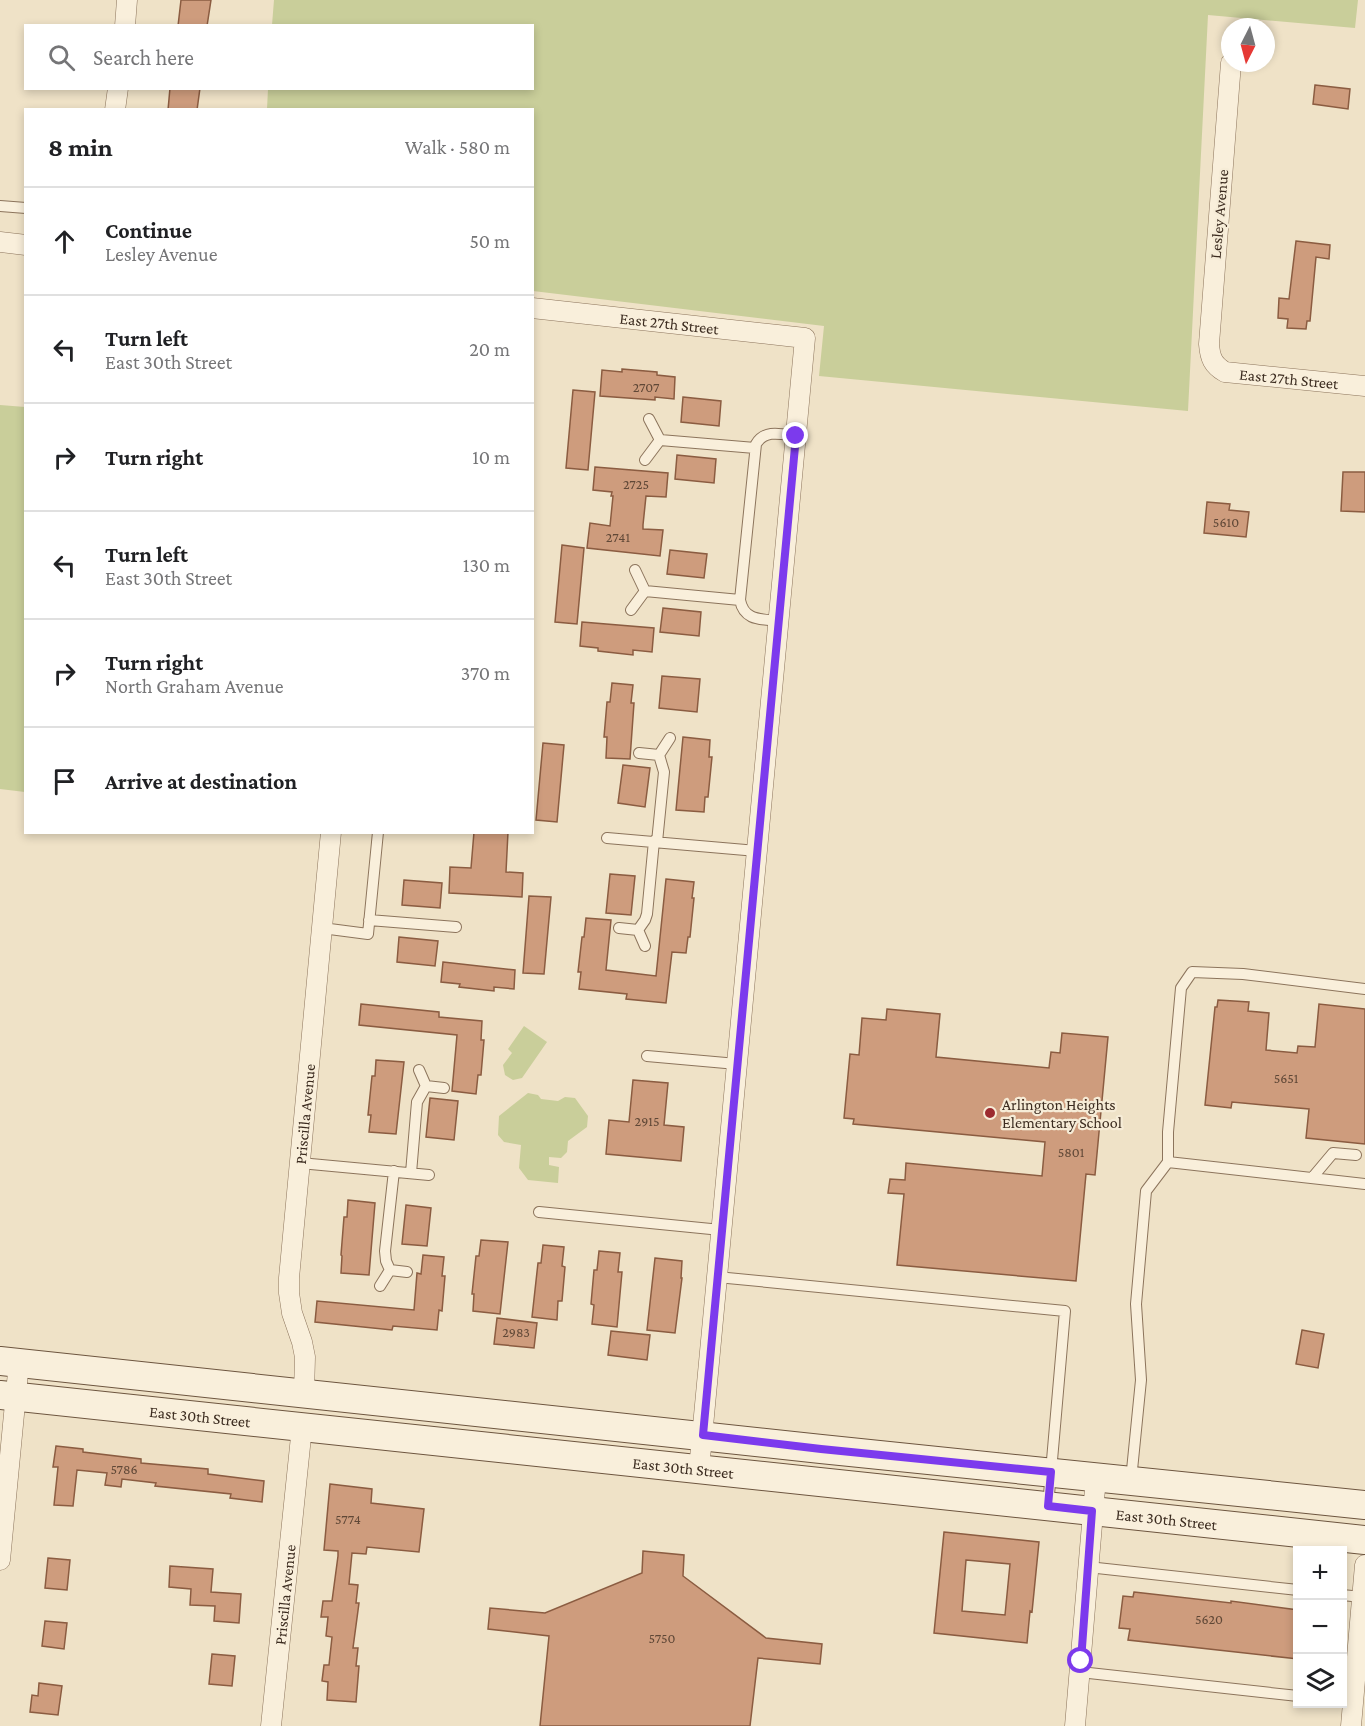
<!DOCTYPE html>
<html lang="en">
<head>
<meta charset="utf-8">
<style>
  body { margin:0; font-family:"Crimson Pro",serif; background:#f2f2f2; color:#202124 }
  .controls { position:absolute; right:18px; bottom:18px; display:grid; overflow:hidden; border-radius:0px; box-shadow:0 3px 9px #0003 }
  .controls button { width:54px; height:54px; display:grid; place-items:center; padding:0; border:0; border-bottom:2px solid #e0e0e0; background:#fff; color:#202124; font:30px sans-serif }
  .compass { position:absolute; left:1221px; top:18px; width:54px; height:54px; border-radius:50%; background:#fff; box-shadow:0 3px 9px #0003; rotate:186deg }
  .stop { position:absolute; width:18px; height:18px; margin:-14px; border:4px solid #7c3aed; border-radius:50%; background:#fff }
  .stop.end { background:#7c3aed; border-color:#fff; box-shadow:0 2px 6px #0008 }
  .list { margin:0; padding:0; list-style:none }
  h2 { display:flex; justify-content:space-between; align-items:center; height:78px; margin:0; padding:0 24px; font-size:26px }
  h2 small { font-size:20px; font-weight:400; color:#757577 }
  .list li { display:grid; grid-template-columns:39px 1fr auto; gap:18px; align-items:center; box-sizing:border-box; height:108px; padding:0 24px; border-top:2px solid #e0e0e0 }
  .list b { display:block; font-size:22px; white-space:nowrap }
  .list p { margin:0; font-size:20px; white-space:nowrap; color:#757577 }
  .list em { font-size:20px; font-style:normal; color:#757577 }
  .icon { flex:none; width:33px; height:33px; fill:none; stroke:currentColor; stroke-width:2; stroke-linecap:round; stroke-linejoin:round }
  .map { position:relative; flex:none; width:1365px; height:1726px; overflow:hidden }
  .search { position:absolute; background:#fff; box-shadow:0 3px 9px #0003; left:24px; top:24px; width:510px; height:66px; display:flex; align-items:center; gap:15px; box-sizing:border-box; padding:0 21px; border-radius:0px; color:#757577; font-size:22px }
  .panel { position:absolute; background:#fff; box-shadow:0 3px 9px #0003; left:24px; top:108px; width:510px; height:726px; border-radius:0px }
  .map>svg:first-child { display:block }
  .green { fill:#c9ce9a }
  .building { fill:#ce9c7d; stroke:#8b5c41; stroke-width:1.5; fill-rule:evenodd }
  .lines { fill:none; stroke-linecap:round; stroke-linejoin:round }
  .service-casing { stroke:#8c745c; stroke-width:12 }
  .minor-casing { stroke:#8c745c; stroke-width:21 }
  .secondary-casing { stroke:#6d553f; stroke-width:30 }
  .service { stroke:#f9efdb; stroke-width:10 }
  .minor { stroke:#f9efdb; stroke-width:20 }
  .secondary { stroke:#f9efdb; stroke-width:28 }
  .route { stroke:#7c3aed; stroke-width:8 }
  .poi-dot { fill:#9c2b2f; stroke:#f6ecd7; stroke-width:2 }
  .labels { text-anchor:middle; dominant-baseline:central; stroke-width:4.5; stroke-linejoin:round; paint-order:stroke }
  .number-label { font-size:14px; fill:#604837 }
  .street-label { font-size:16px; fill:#3c2c20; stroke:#f6ecd7 }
  .poi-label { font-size:16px; fill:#3c2c20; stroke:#f6ecd7; text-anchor:start }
</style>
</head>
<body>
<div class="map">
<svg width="1365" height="1726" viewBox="0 0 1365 1726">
  <rect width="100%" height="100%" fill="#efe2c7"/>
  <path class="green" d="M274,0H1358L1355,28L1208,15L1188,411L819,376L824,326L533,291L532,110L267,109L268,89L532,88V26L272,25Z
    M0,405L25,407V792L0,789Z
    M524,1026L547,1042L522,1078L513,1080L505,1075L503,1065L512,1053L508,1049Z
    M528,1093L538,1095L541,1099L558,1101L565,1097L575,1098L588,1116L587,1127L568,1141L567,1152L561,1158L549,1157V1165L559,1167L558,1183L528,1180L519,1168L521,1145L504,1142L498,1135L499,1116Z"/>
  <path class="building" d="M181,0H211L207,26H178Z
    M1315,85L1350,89L1348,109L1313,104Z
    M170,88H200L197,110H168Z
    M1296,241L1330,245L1329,259L1316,257L1310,321H1307L1306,329L1287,328L1288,319L1278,318L1279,298L1289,299Z
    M622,369L657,372V375L675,377L674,399L655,397V400L600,396L602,370L622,372Z
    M573,390L595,392L588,470L566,468Z
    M683,397L721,401L719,426L681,422Z
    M677,455L716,459L714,483L675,479Z
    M595,467L668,473L666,497L646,496L643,525V529L663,530L660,556L587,548L590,523L610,526L613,496H611L612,492L593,490Z
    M1343,472H1365V512L1341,511Z
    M1207,502L1230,504L1229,510L1249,512L1246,537L1204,533Z
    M562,545L584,548L577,624L555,622Z
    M670,550L707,554L704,578L667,574Z
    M663,608L701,612L699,636L660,632Z
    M582,622L654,628L652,652L633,650V655L598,651V648L580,646Z
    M662,676L700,679L697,712L659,708Z
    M612,683L633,685L631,703H634L630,759L606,758L607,737H604L607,702H610Z
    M683,737L710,740L709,757H712L708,797H705L704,812L676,810Z
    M543,743L564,745L557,822L536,820Z
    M623,765L650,768L645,807L618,803Z
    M474,832H508L506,872L523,873L522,897L449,893L450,867L471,868Z
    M610,874L635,876L631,915L606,913Z
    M666,879L694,882L692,898H694L690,937H688L686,953L672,952L666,1003L626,999L627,994L579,989L581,972H578L582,937H584L586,918L611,920L606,970L656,976Z
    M404,880L442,883L440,908L402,905Z
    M529,896L551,897L544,974L523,973Z
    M399,937L438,941L435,966L397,962Z
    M443,962L515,970L514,989L494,987V991L459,987L460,984L441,982Z
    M1218,1000L1249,1002L1248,1011L1269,1013L1266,1050L1297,1053L1298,1046L1315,1047L1319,1004L1365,1009V1144L1306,1138L1309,1109L1232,1102L1231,1108L1205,1105L1215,1007H1217Z
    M361,1004L439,1012V1017L482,1021L481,1040H484L481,1075H478L476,1094L452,1091L457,1035L359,1025Z
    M887,1009L940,1014L936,1057L1049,1068L1051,1052L1060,1053L1062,1033L1108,1037L1095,1175L1086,1174L1076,1281L897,1265L904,1194L888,1193L890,1179L905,1180L906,1163L1042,1176L1045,1142L853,1124L854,1119L844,1118L850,1054L859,1055L862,1018L886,1020Z
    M376,1060L404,1062L396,1134L369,1132L371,1115H368L372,1076H375Z
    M633,1080L668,1083L664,1125L684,1127L681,1161L606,1154L609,1120L629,1122Z
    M430,1098L458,1101L454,1140L426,1137Z
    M348,1200L375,1203L369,1275L341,1273L342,1256L341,1255L344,1217H347Z
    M406,1205L431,1208L427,1246L402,1244Z
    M481,1240L508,1242L500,1314L473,1311L474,1294H472L476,1256H479Z
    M543,1245L564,1247L562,1266L565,1267L562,1301H558L557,1320L532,1317L538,1263H541Z
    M599,1251L620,1253L618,1272H622L617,1327L592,1324L594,1305L591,1304L594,1270H597Z
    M423,1255L444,1257L442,1276H445L442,1311L439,1310L437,1330L393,1326L392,1330L315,1322L317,1301L414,1310L417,1273L421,1274Z
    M655,1258L682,1261L681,1278H682L675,1333L647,1330Z
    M497,1318L537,1323L534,1348L494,1344Z
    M1302,1330L1324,1334L1318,1368L1296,1364Z
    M611,1331L650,1335L647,1360L608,1355Z
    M56,1446L83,1449V1452L141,1459V1463L208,1469V1474L264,1481L262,1502L230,1498L231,1494L155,1486L156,1483L122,1479L121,1487L105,1485L107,1473L77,1470L73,1506L54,1505L58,1467H53Z
    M330,1484L372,1489L371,1503L424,1509L419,1552L367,1547L366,1554L352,1553L349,1584L358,1585L356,1603H359L353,1648H358L356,1666H359L356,1702L327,1700L328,1682L322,1681L324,1665H329L332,1637L326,1636L328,1617H321L323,1601H332L338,1556V1551L324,1550Z
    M944,1532L1039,1542L1032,1612L1030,1611L1027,1643L934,1633ZM966,1560L1010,1564L1005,1615L962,1611Z
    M643,1551L684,1555L683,1576L766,1638L822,1644L820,1664L758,1658L750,1726H540L549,1636L488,1629L490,1608L545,1613L642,1573Z
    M48,1558L70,1560L67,1590L45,1588Z
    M170,1566L213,1569L211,1592L241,1594L239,1623L214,1621L215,1606L190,1605L191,1589L169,1587Z
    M1134,1592L1231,1603V1601L1298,1610V1659L1128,1640L1130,1629L1119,1628L1123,1596L1133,1597Z
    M45,1621L67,1623L64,1649L42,1646Z
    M212,1654L235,1656L232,1686L209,1684Z
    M39,1683L62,1686L58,1715L30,1712L32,1695L38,1696Z"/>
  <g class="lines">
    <defs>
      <path id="service" d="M0,206L26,208
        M649,419L660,440
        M660,440L755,448
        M645,460L660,440
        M635,570L645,591
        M645,591L740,600
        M631,610L645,591
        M779,621C761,619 744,621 740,600L756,444C765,429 781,434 796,436
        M639,753L659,755
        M659,755L670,738
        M607,838L757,851
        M657,842L664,772L659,755
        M369,920L456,927
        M322,928L368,934L378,832
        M619,928L638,930
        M638,930L645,920L647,914L654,841
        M638,930L645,946
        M1365,989L1243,974L1192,972L1181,988L1168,1132V1162L1365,1184
        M647,1056L737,1064
        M419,1070L426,1086
        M426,1086L444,1088
        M300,1163L429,1175
        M411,1173L417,1102L426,1086
        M1312,1178L1333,1153L1356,1155
        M539,1212L721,1230
        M390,1270L386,1261L385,1251L394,1171
        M390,1270L407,1272
        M717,1277L1065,1311L1048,1506
        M380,1286L390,1270
        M1131,1480L1141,1380L1136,1304L1146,1191L1168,1162
        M1088,1567L1298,1590
        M1342,1595L1362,1597
        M1080,1672L1298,1696"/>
      <g id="minor">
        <path d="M125,26L127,0"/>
        <path id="s1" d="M1231,63L1209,344C1210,358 1213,365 1225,372L1365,386"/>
        <path d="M115,110L118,88"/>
        <path d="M0,242L26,245"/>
        <path id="s2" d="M532,308L805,338L699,1469"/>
        <path id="s3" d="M304,1393L305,1357L302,1342L292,1313L289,1293V1278L331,832"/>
        <path d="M0,1560L19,1362"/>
        <path id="s4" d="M271,1726L302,1427"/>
        <path d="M1075,1726L1096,1477"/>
        <path d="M1351,1726L1365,1565"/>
      </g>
      <g id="secondary">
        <path d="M0,1361L821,1449L1365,1505"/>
        <path id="s5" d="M0,1395L1365,1540"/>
      </g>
    </defs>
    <use href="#service" class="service-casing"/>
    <use href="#minor" class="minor-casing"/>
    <use href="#secondary" class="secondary-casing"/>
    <use href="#service" class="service"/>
    <use href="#minor" class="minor"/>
    <use href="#secondary" class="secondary"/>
  </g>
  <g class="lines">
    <path class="route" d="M796,436L703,1435L821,1449L1051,1472L1048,1506L1092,1511L1081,1661"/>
  </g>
  <circle class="poi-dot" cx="990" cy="1113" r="6"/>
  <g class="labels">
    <g class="number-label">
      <text x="646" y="387">2707</text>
      <text x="636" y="484">2725</text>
      <text x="1226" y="522">5610</text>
      <text x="618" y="537">2741</text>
      <text x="1286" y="1078">5651</text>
      <text x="647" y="1121">2915</text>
      <text x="1071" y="1152">5801</text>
      <text x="516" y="1332">2983</text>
      <text x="124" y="1469">5786</text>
      <text x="348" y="1519">5774</text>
      <text x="1209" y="1619">5620</text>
      <text x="662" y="1638">5750</text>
    </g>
    <g class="street-label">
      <text transform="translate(1219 214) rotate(-85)">Lesley Avenue</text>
      <text stroke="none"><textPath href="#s2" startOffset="138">East 27th Street</textPath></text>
      <text stroke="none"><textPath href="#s1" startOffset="380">East 27th Street</textPath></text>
      <text stroke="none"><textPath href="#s3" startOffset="282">Priscilla Avenue</textPath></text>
      <text stroke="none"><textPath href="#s5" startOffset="201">East 30th Street</textPath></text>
      <text stroke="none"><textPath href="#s5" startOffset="687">East 30th Street</textPath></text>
      <text stroke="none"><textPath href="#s5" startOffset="1173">East 30th Street</textPath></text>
      <text stroke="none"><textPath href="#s4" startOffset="132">Priscilla Avenue</textPath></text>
    </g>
    <g class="poi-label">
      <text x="1002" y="1104">Arlington Heights<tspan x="1002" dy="18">Elementary School</tspan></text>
    </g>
  </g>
</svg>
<div class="controls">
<button>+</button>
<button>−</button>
<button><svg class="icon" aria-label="layers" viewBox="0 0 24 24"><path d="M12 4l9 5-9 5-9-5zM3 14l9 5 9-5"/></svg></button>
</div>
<svg class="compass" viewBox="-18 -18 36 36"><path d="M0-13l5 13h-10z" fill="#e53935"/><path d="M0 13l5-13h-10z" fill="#757577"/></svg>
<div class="stop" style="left:1081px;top:1661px"></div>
<div class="stop end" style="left:796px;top:436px"></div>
<div class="search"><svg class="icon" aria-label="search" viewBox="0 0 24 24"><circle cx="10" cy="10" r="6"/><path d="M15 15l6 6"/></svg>Search here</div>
<section class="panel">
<h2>8 min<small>Walk · 580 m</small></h2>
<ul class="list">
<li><svg class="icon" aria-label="ahead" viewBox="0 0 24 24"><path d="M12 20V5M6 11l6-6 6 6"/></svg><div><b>Continue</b><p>Lesley Avenue</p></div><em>50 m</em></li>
<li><svg class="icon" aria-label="left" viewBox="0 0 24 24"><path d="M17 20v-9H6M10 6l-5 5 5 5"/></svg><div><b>Turn left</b><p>East 30th Street</p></div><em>20 m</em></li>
<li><svg class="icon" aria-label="right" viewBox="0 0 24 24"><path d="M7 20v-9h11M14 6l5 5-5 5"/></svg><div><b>Turn right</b></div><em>10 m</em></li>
<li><svg class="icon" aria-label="left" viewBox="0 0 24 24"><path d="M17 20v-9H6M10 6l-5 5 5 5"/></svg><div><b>Turn left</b><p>East 30th Street</p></div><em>130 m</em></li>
<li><svg class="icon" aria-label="right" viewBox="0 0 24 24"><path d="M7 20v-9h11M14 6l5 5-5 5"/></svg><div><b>Turn right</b><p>North Graham Avenue</p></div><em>370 m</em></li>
<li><svg class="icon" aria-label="arrive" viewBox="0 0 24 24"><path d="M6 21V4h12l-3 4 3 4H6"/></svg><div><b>Arrive at destination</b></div></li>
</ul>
</section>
</div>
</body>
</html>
